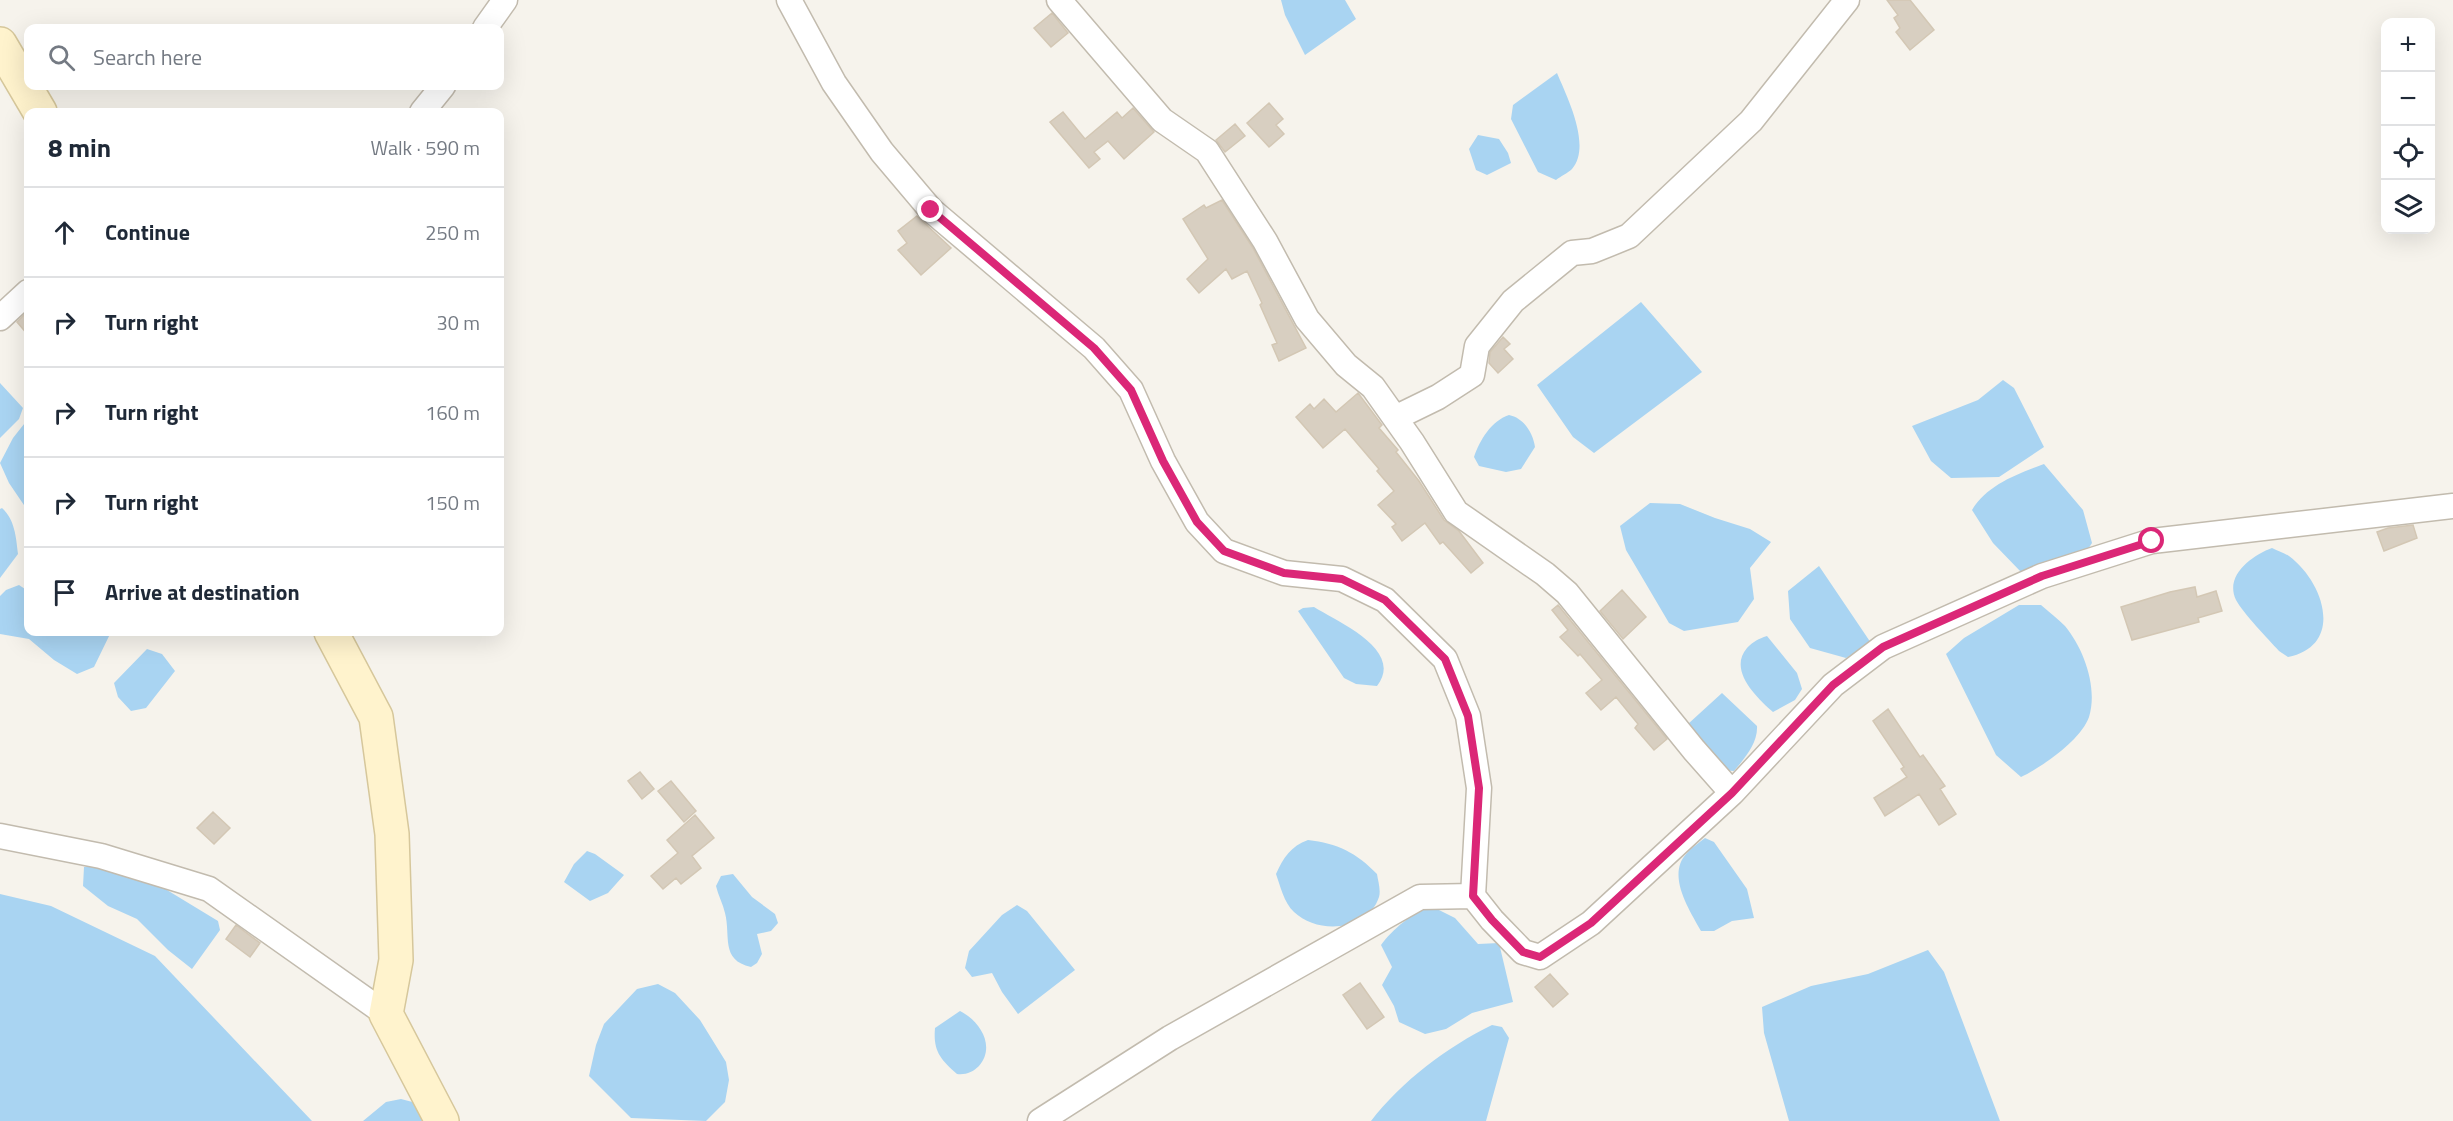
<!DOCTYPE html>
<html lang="en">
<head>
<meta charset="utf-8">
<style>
  body { margin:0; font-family:"Titillium Web",sans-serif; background:#f6f6f7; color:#1f2937 }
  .controls { position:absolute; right:18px; top:18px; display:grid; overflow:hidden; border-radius:12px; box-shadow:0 6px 24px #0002 }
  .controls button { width:54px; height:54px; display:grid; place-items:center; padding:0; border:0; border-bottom:2px solid #e0e1e3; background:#fff; color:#1f2937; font:30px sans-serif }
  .stop { position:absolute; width:18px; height:18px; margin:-14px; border:4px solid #db2777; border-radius:50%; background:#fff }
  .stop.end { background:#db2777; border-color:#fff; box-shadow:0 2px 6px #0008 }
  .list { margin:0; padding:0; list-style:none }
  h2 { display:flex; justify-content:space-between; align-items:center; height:78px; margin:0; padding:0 24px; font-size:26px }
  h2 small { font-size:20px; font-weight:400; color:#747a83 }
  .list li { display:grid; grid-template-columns:39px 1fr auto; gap:18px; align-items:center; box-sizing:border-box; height:90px; padding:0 24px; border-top:2px solid #e0e1e3 }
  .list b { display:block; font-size:22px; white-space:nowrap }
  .list em { font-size:20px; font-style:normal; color:#747a83 }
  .icon { flex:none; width:33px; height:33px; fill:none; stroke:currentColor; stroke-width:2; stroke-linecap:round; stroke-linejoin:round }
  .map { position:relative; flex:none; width:2453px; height:1121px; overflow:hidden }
  .search { position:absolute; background:#fff; box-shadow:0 6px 24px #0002; left:24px; top:24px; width:480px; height:66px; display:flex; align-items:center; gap:15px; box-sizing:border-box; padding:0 21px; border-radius:12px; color:#747a83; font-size:22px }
  .panel { position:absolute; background:#fff; box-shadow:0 6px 24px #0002; left:24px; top:108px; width:480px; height:528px; border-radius:12px }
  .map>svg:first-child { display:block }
  .water { fill:#a9d4f2 }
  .building { fill:#d8cfc1; stroke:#d3c7b4; stroke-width:1.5 }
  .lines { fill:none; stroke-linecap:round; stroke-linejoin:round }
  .street-casing { stroke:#c2bbae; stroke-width:27 }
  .secondary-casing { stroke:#d6c79b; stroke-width:36 }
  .street { stroke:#fff; stroke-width:24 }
  .secondary { stroke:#fff3cd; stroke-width:33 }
  .route { stroke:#db2777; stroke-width:8 }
</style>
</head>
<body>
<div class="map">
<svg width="2453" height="1121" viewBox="0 0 2453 1121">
  <rect width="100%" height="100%" fill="#f6f3ec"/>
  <path class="water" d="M1281,0H1345L1356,19L1305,55L1285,15Z
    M1557,73C1567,97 1592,146 1572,169C1568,173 1561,176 1556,180L1538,172L1511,119L1513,105Z
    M1478,135L1499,139L1508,153L1511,163L1487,175L1476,170L1469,149Z
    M1641,302L1702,372L1594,453L1573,437L1537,385Z
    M2003,380L2014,388L2044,447L1999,477L1951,478L1931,461L1912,426L1978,400Z
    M0,383L23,408L19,419L0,438Z
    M1509,415C1524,418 1533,433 1535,447L1521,469L1506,472L1479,466L1474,457C1480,440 1491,421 1509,415Z
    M28,419V511L9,483L0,463L13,438Z
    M2044,464L2083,510L2092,543L2086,552L2021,572L1993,543L1972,510C1987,485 2017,474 2044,464Z
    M1650,503L1680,504L1715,518L1750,529L1771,542L1750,568L1754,599L1738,622L1684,631L1669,623L1626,550L1620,526Z
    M2,508C15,520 16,537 18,554L0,578V509Z
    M2272,548C2278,551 2284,553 2289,556C2324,582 2345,645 2288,657L2279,651C2268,639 2243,613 2236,600C2224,575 2253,555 2272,548Z
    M1819,566L1871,643L1846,658L1810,648L1790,619L1788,591Z
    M19,585L28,591V632H111L94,667L77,674L54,660L29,639L0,634V596L6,590Z
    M2019,605H2041C2049,612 2058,619 2065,626C2084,649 2098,688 2089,717C2081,740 2042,767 2021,777L1996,755L1946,654L1964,638Z
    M1314,607C1338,622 1405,650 1377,686L1356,684L1344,678L1298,611L1303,608Z
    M1767,636L1797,673L1802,689L1795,700L1773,712C1756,697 1728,670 1747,648C1754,641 1758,639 1767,636Z
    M147,649L162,654L175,671L146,708L131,711L118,697L114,683Z
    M1722,693L1757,726C1758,743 1745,758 1734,771L1721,770L1688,724Z
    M1705,838L1714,842L1747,889L1754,918L1732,921L1714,931H1701C1689,909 1666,875 1687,853C1692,847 1699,843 1705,838Z
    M1308,840C1337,843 1357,853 1377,874C1378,881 1381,890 1379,897C1368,931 1318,935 1294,912C1284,903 1280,885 1276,874C1283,858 1291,846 1308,840Z
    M587,851L595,854L624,875L608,893L590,901L564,882L574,864Z
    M100,865L162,887L218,921L220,930L192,969L168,950L137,919L108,906L83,886L84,867Z
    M733,874L752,897L775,914L778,923L771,931L757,934L762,954L757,963L751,967C720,960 731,936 725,913C723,904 718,895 716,886L721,876Z
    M0,894L51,906L155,956L312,1121H0Z
    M1017,905L1027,911L1075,970L1018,1014L1002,992L992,973L972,977L965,968L969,951L1002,915Z
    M1431,906L1455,918L1478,944L1499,943L1513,1002L1472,1013L1446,1029L1425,1034L1399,1022L1394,1006L1382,985L1392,967L1381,945C1392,930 1413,912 1431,906Z
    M1928,950L1944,972L2000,1121H1789L1764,1033L1762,1007L1811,986L1868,974Z
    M658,984L675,993L700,1020L726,1062L729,1080L725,1102L706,1121L631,1118L589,1076L596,1045L604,1024L637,989Z
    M960,1011C980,1021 996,1046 979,1066C973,1072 966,1075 957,1074C940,1059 933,1051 935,1028Z
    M1492,1025L1502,1027L1509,1038L1486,1121H1371C1402,1081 1447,1047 1492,1025Z
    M401,1099L420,1104L434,1121H363L386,1102Z"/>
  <path class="building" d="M1887,0H1910L1934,30L1910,50L1896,32L1900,28L1894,18L1898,15Z
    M1052,13L1068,33L1051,47L1034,28Z
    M1269,103L1283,119L1276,125L1284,134L1269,147L1247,123Z
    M1133,108L1154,132L1124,159L1108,141L1094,152L1100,159L1089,168L1050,122L1063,112L1085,139L1117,112L1122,118Z
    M1235,124L1245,136L1225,152L1216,140Z
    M1222,200L1253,248L1306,348L1279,361L1272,345L1277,343L1260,305L1262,303L1247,271L1232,279L1226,269L1199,293L1187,279L1208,259L1183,219L1204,205L1206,208Z
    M917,216L951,248L921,275L898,250L907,243L898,231Z
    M28,311V335L17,322Z
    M1503,337L1510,344L1504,349L1513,359L1498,373L1489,363L1490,352Z
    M1358,393L1382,425L1379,428L1398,450L1396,452L1419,481L1444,520L1459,531L1483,563L1471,573L1443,542L1440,544L1425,523L1402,541L1392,527L1396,524L1378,505L1394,491L1377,471L1379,469L1345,429L1323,448L1296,417L1310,404L1314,409L1324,399L1336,412Z
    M2413,525L2417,538L2384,551L2377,532L2388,528Z
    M2195,587L2197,597L2216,591L2222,611L2198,618L2199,622L2132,640L2121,607L2170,592Z
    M1622,590L1646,617L1623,639L1600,611Z
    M1558,605L1667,739L1654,750L1635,728L1638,724L1616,697L1601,710L1586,693L1602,680L1580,654L1578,656L1560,637L1568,630L1552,610Z
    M1888,709L1920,757L1923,755L1945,786L1940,789L1956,814L1939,825L1919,794L1885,816L1874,798L1907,777L1901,769L1904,767L1873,721Z
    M640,772L654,789L642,799L628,781Z
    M671,781L696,811L684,822L658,791Z
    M213,812L230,828L214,844L197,828Z
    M695,815L714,838L692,856L701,868L681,884L676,878L663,889L651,876L678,853L667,840Z
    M236,925L260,943L250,957L226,939Z
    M1550,974L1568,994L1553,1007L1535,987Z
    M1360,983L1384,1017L1367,1029L1343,995Z"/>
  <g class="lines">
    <defs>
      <path id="street" d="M789,0L834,83L882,152L931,210L1094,348L1131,390L1163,461L1197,522L1224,551L1284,573L1342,579L1385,600L1445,659L1468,716L1479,788L1473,896
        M1059,0L1162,120L1207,151L1265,241L1307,319L1346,365L1373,387L1412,442L1456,512L1545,574L1567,593L1694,750L1732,793
        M485,28L505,0
        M422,112L443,86
        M0,318L28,292
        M1395,418L1438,397L1472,375L1477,346L1513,301L1572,253L1592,251L1629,236L1751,121L1847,0
        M0,836L101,856L209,889L386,1014
        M1040,1121L1170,1038L1420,897L1473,896L1492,920L1523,952L1540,957L1591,923L1732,793L1833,685L1883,647L2042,576L2152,541L2453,506"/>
      <path id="secondary" d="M0,44L40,112
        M331,632L376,717L392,834L396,960L386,1014L442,1121"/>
    </defs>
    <use href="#street" class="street-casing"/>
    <use href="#secondary" class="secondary-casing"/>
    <use href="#street" class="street"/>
    <use href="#secondary" class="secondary"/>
  </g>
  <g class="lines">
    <path class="route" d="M931,210L1094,348L1131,390L1163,461L1197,522L1224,551L1284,573L1342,579L1385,600L1445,659L1468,716L1479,788L1473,896L1492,920L1523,952L1540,957L1591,923L1732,793L1833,685L1883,647L2042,576L2152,541"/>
  </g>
</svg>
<div class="controls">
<button>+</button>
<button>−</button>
<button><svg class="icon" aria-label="locate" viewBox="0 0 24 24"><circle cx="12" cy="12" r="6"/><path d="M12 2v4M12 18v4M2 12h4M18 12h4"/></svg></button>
<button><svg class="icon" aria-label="layers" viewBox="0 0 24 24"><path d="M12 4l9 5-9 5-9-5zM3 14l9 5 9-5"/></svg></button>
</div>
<div class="stop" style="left:2152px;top:541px"></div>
<div class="stop end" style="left:931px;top:210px"></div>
<div class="search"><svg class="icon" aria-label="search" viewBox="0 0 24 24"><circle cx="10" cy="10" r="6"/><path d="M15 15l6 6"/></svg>Search here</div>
<section class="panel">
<h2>8 min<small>Walk · 590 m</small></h2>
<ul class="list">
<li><svg class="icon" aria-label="ahead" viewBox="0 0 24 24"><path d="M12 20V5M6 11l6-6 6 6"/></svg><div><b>Continue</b></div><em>250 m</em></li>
<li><svg class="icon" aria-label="right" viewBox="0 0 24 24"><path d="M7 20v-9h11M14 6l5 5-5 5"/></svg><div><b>Turn right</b></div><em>30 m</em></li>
<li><svg class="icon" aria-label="right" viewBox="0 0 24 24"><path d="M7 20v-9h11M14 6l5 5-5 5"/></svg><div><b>Turn right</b></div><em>160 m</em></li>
<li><svg class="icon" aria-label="right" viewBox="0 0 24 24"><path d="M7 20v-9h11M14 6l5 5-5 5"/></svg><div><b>Turn right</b></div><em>150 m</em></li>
<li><svg class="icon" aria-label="arrive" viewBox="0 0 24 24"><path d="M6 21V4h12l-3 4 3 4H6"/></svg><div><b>Arrive at destination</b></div></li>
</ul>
</section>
</div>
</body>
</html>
